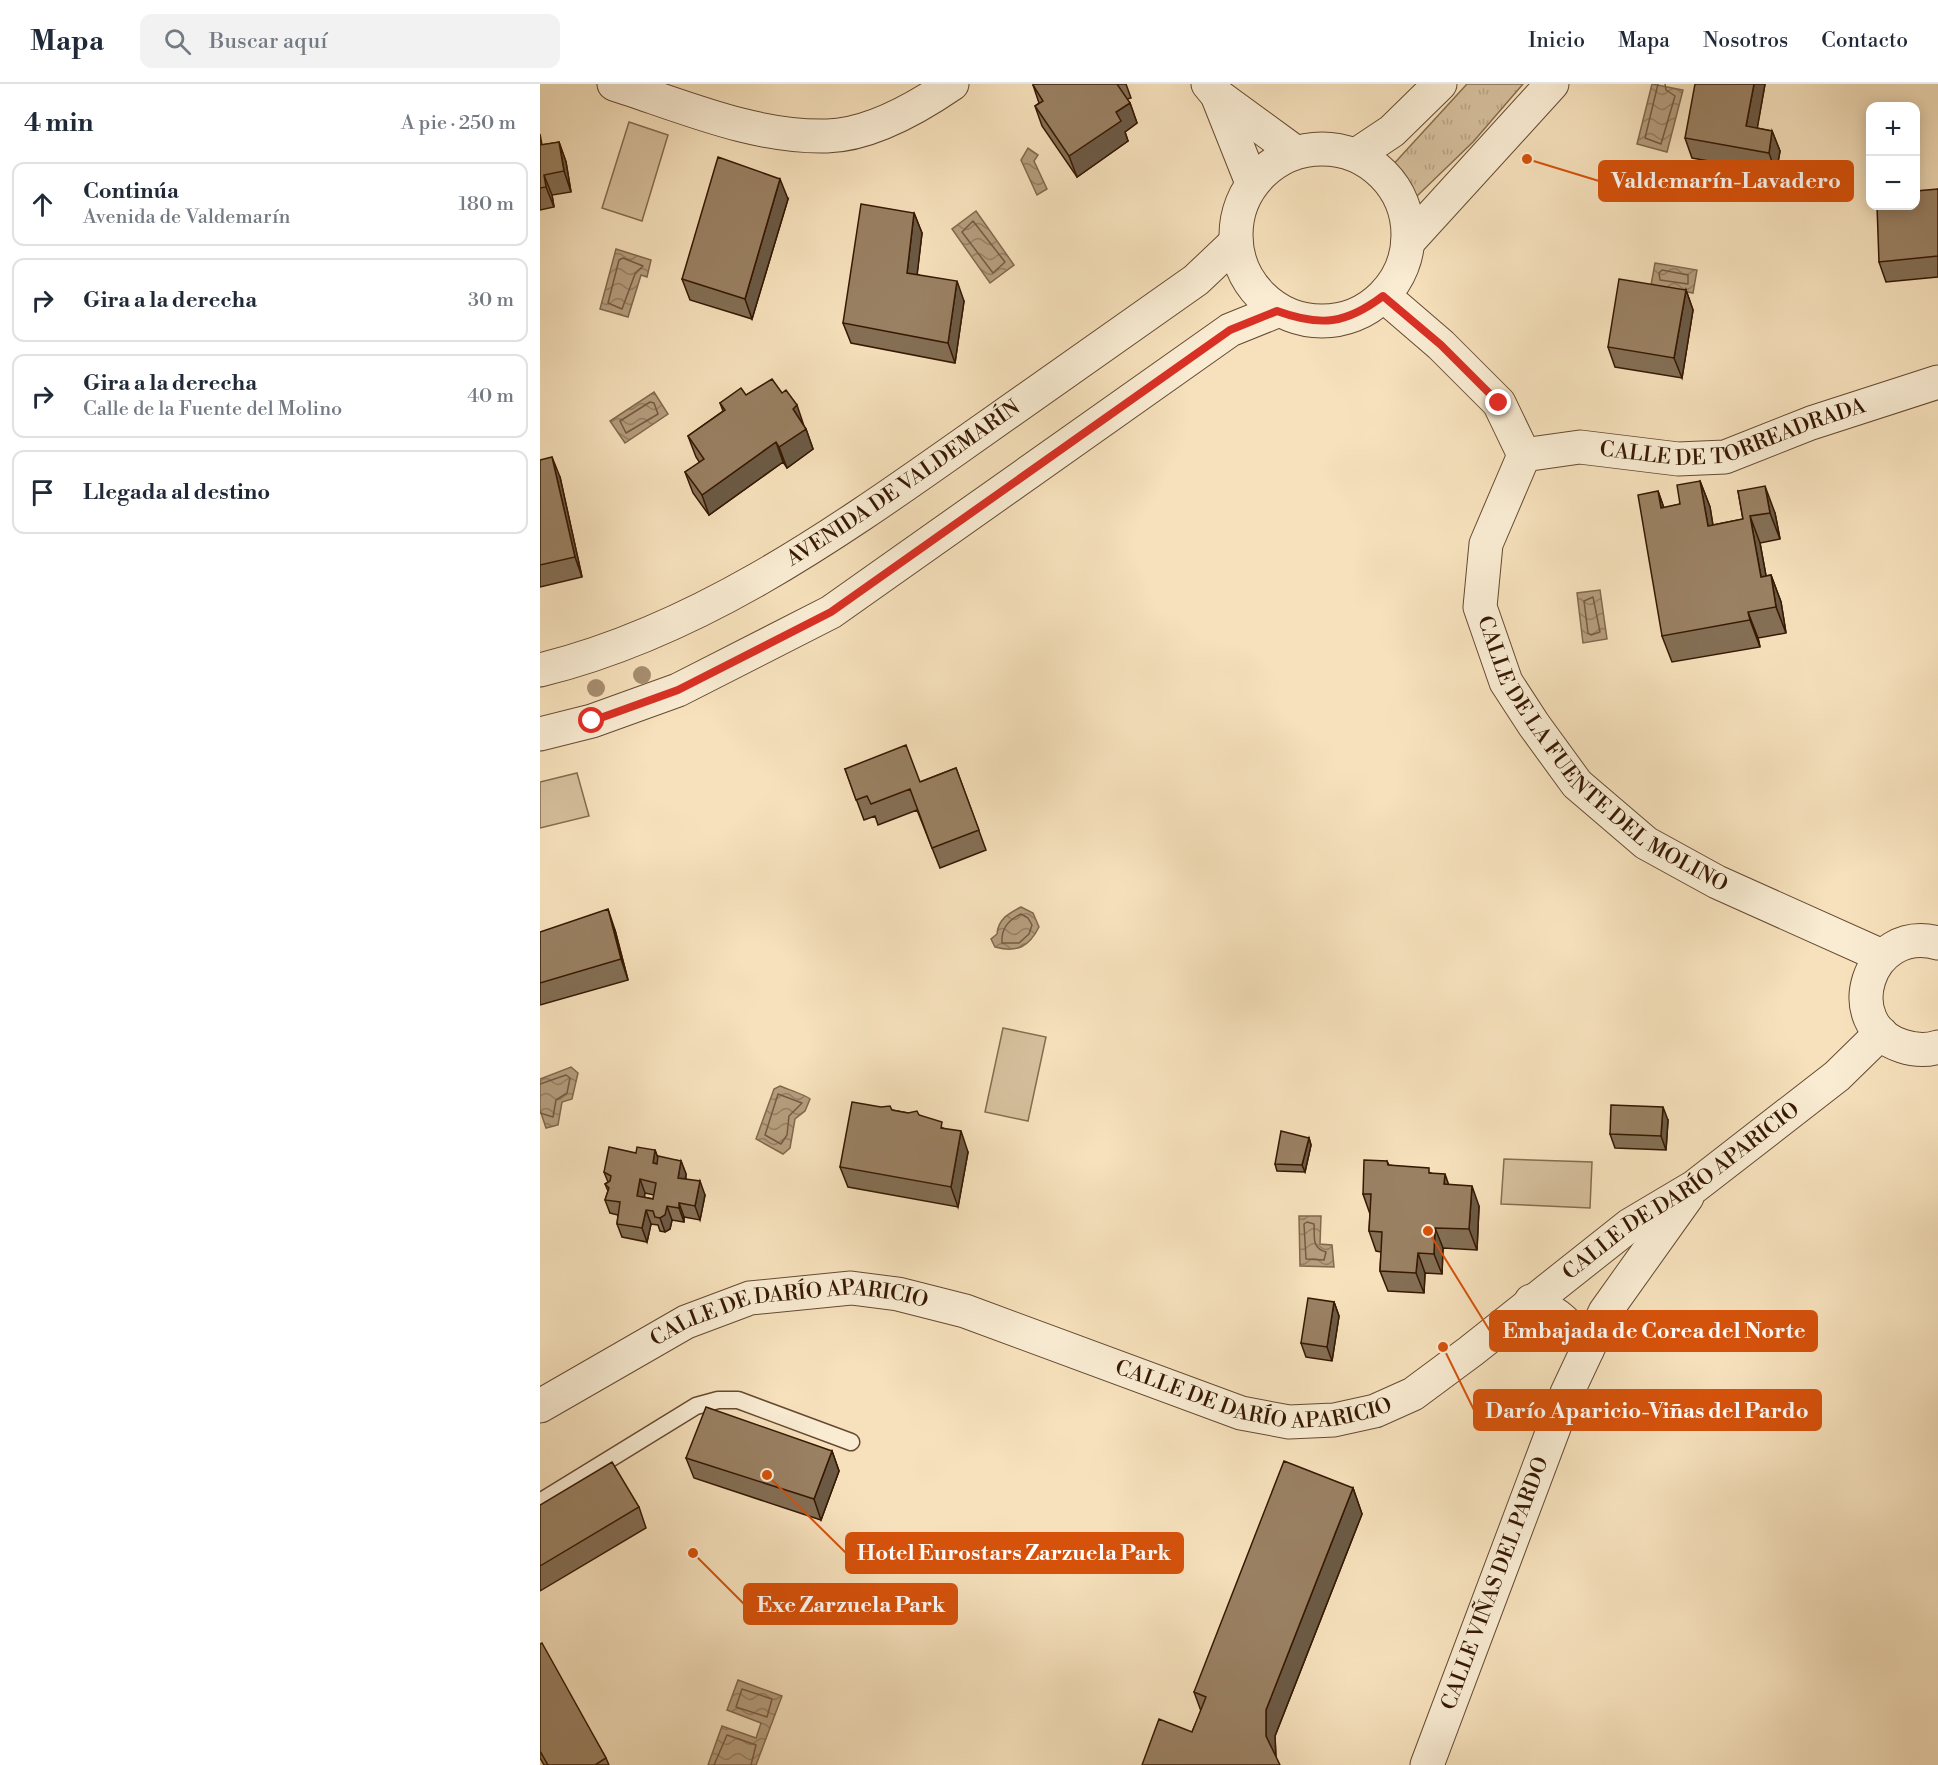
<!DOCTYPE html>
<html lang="es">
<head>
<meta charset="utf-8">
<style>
  body { margin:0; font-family:"Libre Bodoni",serif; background:#f2f2f3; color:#1f2937 }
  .controls { position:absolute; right:18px; top:18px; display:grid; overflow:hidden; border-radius:12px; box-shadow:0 3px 15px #0003 }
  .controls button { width:54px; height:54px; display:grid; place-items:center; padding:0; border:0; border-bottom:2px solid #e0e1e3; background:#fff; color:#1f2937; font:30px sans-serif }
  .stop { position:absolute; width:18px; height:18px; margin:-14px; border:4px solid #d93025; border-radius:50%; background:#fff }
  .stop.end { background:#d93025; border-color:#fff; box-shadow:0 2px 6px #0008 }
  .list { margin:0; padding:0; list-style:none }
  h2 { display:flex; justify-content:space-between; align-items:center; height:78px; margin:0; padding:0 24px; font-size:26px }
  h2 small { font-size:20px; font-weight:400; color:#747a83 }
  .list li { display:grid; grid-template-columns:39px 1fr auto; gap:18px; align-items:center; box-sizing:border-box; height:84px; margin:0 12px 12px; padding:0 12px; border:2px solid #e0e1e3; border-radius:12px }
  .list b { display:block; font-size:22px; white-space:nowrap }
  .list p { margin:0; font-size:20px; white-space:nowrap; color:#747a83 }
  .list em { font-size:20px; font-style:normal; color:#747a83 }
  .icon { flex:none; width:33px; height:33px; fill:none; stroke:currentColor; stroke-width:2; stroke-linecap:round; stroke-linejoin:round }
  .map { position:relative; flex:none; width:1398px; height:1681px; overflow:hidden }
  header { display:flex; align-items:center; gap:36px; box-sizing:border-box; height:84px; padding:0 30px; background:#fff; border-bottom:2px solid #e0e1e3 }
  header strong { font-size:28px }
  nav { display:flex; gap:33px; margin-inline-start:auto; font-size:21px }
  .search { width:420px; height:54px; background:#f2f2f3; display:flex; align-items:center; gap:15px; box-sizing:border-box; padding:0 21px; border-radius:12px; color:#747a83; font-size:22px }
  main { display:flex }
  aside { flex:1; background:#fff }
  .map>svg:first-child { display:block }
  .park { fill:url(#park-tufts); stroke:#866c4f; stroke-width:1.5 }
  .pitch { fill:#d5bf9c; stroke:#866c4f; stroke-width:1.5 }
  .water { fill:url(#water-waves); stroke:#82684c; stroke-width:1.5 }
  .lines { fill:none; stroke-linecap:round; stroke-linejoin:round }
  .shore { stroke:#765a40; stroke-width:1.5 }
  .service-casing { stroke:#664a30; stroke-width:19 }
  .minor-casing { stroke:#664a30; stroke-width:35 }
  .tertiary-casing { stroke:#664a30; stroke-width:35 }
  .service { stroke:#f9ecd3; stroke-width:16 }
  .minor { stroke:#f9ecd3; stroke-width:33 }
  .tertiary { stroke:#f9ecd3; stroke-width:33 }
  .tree { fill:#a78e6f }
  .wall { fill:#846f55; stroke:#361802; stroke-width:1.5; fill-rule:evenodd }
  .shaded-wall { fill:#6c5a45; stroke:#361802; stroke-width:1.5 }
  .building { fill:#9a8163; stroke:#361802; stroke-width:1.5; fill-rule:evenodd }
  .route { stroke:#d93025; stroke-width:8 }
  .labels { text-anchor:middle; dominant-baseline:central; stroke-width:6; stroke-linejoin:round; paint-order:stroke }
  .street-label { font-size:21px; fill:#361802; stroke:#f9ecd3 }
  .leader { fill:none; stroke:#d6520b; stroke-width:2 }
  .callout-dot { fill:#d6520b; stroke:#f9ecd3; stroke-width:2 }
  .callout { fill:#d6520b; stroke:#d6520b; stroke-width:2 }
  .callout-label { font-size:22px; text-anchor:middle; font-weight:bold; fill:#fff }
</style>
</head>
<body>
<header>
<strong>Mapa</strong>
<div class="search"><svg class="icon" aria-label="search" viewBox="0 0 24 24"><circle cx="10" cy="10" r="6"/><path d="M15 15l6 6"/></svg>Buscar aquí</div>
<nav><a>Inicio</a><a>Mapa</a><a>Nosotros</a><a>Contacto</a></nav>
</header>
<main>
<aside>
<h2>4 min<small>A pie · 250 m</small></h2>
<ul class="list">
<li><svg class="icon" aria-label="ahead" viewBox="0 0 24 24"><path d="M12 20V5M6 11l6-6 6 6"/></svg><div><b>Continúa</b><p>Avenida de Valdemarín</p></div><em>180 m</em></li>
<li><svg class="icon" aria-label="right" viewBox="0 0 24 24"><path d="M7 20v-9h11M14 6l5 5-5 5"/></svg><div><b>Gira a la derecha</b></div><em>30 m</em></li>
<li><svg class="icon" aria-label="right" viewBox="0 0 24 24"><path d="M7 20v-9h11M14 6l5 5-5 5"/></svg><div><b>Gira a la derecha</b><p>Calle de la Fuente del Molino</p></div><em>40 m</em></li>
<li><svg class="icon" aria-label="arrive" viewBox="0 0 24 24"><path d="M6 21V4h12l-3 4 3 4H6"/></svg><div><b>Llegada al destino</b></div></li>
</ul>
</aside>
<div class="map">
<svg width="1398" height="1681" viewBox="0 0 1398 1681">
  <defs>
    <pattern id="park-tufts" width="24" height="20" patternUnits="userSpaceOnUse" patternTransform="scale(1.5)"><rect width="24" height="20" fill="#d5bf9c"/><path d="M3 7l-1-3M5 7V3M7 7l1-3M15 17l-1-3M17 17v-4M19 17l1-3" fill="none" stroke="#b7a385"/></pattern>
    <pattern id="water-waves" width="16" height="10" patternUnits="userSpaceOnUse" patternTransform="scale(1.5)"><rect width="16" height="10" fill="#b59d7d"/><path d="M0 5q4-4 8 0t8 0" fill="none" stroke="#947f64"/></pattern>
  </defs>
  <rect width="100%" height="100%" fill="#f6e1bc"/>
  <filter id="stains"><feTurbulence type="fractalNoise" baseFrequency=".00333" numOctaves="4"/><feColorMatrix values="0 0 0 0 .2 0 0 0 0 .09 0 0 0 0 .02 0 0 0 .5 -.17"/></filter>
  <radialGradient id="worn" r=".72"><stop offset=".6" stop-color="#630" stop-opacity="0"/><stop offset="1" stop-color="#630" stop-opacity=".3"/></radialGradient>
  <path class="park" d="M927,0H983L933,58L876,113L850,84Z"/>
  <path class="pitch" d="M89,38L128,51L102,137L62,124Z
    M37,689L49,732L0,744V698Z
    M463,944L506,953L488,1037L445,1028Z
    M964,1075L1052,1078L1050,1124L961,1120Z"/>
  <path class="water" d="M1112,0L1143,6L1127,68L1097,60Z
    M488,64L498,71L494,77L507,105L497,111L481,76Z
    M436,127L474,181L450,199L412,145Z
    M76,165L111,176L107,193L101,191L88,233L60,225Z
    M1115,179L1157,186L1153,209L1111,201Z
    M114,308L128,330L85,359L70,337Z
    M1060,506L1067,555L1043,559L1037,509Z
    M481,823L493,829L499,843C489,863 477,869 455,863L451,855L457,850C458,835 469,829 481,823Z
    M31,983L38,989L32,1015L22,1018L18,1041L6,1044L0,1026V995Z
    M240,1002C247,1005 268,1012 270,1015L265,1027L255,1035L250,1064L243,1070L216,1055L234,1005Z
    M759,1132H781L780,1160L792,1161L794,1183L760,1182Z
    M198,1596L242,1612L216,1681H168L182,1642L216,1654L221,1639L187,1626Z"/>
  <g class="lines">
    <path class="shore" d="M1118,0L1105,54L1121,60L1135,12L1126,6L1125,0
      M433,137L465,178L453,189L422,148Z
      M83,174L103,182L95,190L82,225L68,219L79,176Z
      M1122,186L1148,191V200L1120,196L1119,189Z
      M110,318L114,319L118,330L86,349L80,337Z
      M1053,513L1060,548L1051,551L1048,549L1044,517Z
      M481,830L488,834L492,841L489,850L479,859H462C461,846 468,836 481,830Z
      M0,1000L26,991L30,994L27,1009L16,1016L13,1033L0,1029
      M238,1010L262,1019L249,1032L247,1051L241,1060L225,1051Z
      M767,1138L774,1140C775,1153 771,1164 786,1168L784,1176L766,1175L764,1140Z
      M202,1605L232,1615L227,1633L196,1623Z
      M174,1681L187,1651L216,1661L211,1681"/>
    <defs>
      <path id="service" d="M0,1418L156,1322L178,1316H198L311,1358"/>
      <g id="minor">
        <path d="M74,0C142,22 215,54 287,52C330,51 377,24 412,0"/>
        <path d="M668,0L677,11L712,99"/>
        <path d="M677,11L755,68"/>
        <path id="s1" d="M844,212L901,261L959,319L984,371L946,460L940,523L966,598L994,641L1037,700L1106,759L1177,798L1342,872"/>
        <path id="s2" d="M984,371L1040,363L1138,375L1185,373L1271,339L1398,298"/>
        <path d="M1398,859C1327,840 1297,941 1362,962C1374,966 1386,967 1398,963"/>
        <path d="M991,1217C1020,1230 1029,1240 1047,1266"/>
        <path id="s3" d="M0,1322L146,1238L210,1214L311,1204L358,1210L425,1227L701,1329L749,1338L794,1336L835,1327L873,1310L931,1267L1090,1141L1154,1103L1297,992L1341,949"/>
        <path id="s4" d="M887,1681L1027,1309L1065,1228L1147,1113"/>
      </g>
      <g id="tertiary">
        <circle cx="782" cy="151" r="86"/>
        <path d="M816,71L852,47L900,0"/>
        <path d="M868,158L1012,0"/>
        <path id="s5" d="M0,586C155,548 290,454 419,363C498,307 577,251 656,196L695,159"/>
        <path d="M0,650L52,637L138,606L291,528L690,246L737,227"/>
      </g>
    </defs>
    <use href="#service" class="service-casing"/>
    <use href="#minor" class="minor-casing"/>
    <use href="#tertiary" class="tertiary-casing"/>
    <use href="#service" class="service"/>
    <use href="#minor" class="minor"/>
    <use href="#tertiary" class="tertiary"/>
  </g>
  <g class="tree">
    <circle cx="102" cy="591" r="9"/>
    <circle cx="56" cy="604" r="9"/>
  </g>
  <path class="wall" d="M494,0H586L591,14L587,15L590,19L597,39L585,48L588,57L537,93L502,42L495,22L499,19L493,1Z
    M1225,0L1217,44L1232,47L1240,67L1236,89L1152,74L1145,54Z
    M0,50L2,61L19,58L26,78L31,108L12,111L14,123L0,126Z
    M1398,105V193L1346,198L1339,178Z
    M248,115L212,235L150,216L142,195Z
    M374,129L382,149L377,190L424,217L415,279L311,259L303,239Z
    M1146,206L1153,226L1142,294L1075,283L1068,263Z
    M206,311L264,342L266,345L273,365L247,384L243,378L169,431L153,409L145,388L160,379L156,373L148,352L183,327L180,319Z
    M0,376L20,393L42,493L0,503Z
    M1160,397L1170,423L1173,441L1203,435L1198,407L1235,429L1240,455L1220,459L1226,492L1231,491L1241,518L1246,549L1218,554L1220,563L1132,578L1122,552L1118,407L1124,424L1140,420Z
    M416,684L446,766L400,784L377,726L338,741L335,732L324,736L305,685L380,698Z
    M75,846L88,896L0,921V848Z
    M352,1026L379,1031L405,1045L428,1068L418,1123L308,1103L300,1083Z
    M1128,1036L1126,1066L1075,1064L1070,1050Z
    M769,1054L771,1061L765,1088L737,1087L735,1080Z
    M115,1066L118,1074L141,1077L146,1090V1095L165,1111L160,1136L144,1133V1138L132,1136L130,1145L125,1148L120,1147L118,1141L111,1140L107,1158L82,1153L77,1140L78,1131L70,1129L65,1116L68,1107L65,1100L68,1098L64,1088L96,1069ZM105,1109L114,1111L113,1115L104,1113Z
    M847,1077L849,1081L891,1089L908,1100L939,1122L937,1166L903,1164L902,1190L885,1189L884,1209L848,1207L840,1187L841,1168L836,1167L829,1147L830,1130L823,1110Z
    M794,1218L799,1232L792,1277L766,1273L761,1259Z
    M292,1367L299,1387L281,1436L154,1394L146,1374Z
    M813,1404L822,1430L735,1652L736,1672L652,1648L661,1627L654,1608Z
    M0,1421L99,1423L106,1444L0,1507Z
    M0,1560L66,1674L69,1681H4L0,1674Z"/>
  <path class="shaded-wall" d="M1214,0H1225L1214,63L1206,42Z
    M590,19L597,39L585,48L588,57L537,93L529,72L576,28Z
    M1232,47L1240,67L1236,89L1229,69Z
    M19,58L26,78L31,108L24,87Z
    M4,91L12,111L14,123L6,103Z
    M240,95L248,115L212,235L205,215Z
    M374,129L382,149L375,209L367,189Z
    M417,197L424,217L415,279L408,259Z
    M1146,206L1153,226L1142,294L1134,274Z
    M257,321L264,342L253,325Z
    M266,345L273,365L247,384L239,363Z
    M236,358L243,378L169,431L162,411Z
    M12,373L20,393L42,493L35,473Z
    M1160,397L1170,423L1177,468L1168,442Z
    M1225,402L1235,429L1240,455L1230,429Z
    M1118,407L1127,433L1121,424Z
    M1210,432L1220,459L1231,519L1221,493Z
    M1231,491L1241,518L1246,549L1236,523Z
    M1208,528L1218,554L1220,563L1210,536Z
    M68,825L75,846L88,896L81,875Z
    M1123,1023L1128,1036L1126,1066L1121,1052Z
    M421,1047L428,1068L418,1123L411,1103Z
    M769,1054L771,1061L765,1088L762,1081Z
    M115,1066L120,1080L113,1079Z
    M141,1077L146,1090L143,1107L138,1094Z
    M905,1090L912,1110L904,1100Z
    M100,1095L105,1109L102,1126L97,1112Z
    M160,1097L165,1111L160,1136L155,1122Z
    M932,1102L939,1122L937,1166L929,1145Z
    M139,1119L144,1133V1138L139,1124Z
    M127,1122L132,1136L130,1145L125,1148L120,1134Z
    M106,1126L111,1140L107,1158L102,1144Z
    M895,1144L903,1164L902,1190L894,1170Z
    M878,1169L885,1189L884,1209L876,1189Z
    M794,1218L799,1232L792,1277L787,1263Z
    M292,1367L299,1387L281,1436L274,1415Z
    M813,1404L822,1430L735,1652L736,1678L726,1652V1626Z"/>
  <path class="building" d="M494,0H577L590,19L576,28L581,37L529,72L495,22L503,17L493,1Z
    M1155,0H1214L1206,42L1232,47L1229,69L1145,54Z
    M19,58L24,87L4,91L6,103L0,104V61Z
    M178,73L240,95L205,215L142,195Z
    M1398,105V172L1339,178L1337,122H1376V107Z
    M321,120L374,129L367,189L417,197L408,259L303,239Z
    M1079,195L1146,206L1134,274L1068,263Z
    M232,295L242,309L246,306L257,321L253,325L266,345L239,363L236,358L162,411L145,388L164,375L148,352L185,326L180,319L201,304L206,311Z
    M12,373L35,473L0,481V376Z
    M1160,397L1168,442L1203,435L1198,407L1225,402L1230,429L1210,432L1221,493L1231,491L1236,523L1208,528L1210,536L1122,552L1098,411L1118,407L1121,424L1140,420L1137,401Z
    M366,661L380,698L416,684L439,746L392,764L370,705L331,720L327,712L316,716L305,685Z
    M68,825L81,875L0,899V848Z
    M312,1018L341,1023L350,1022L352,1026L368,1029L377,1027L379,1031L402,1038L401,1044L421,1047L411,1103L300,1083Z
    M1071,1021L1123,1023L1121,1052L1070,1050Z
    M741,1047L769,1054L762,1081L735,1080Z
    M69,1063L96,1069L97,1063L115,1066L113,1079L117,1080L118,1072L141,1077L138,1094L160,1097L155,1122L139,1119V1124L127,1122L125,1131L120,1134L115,1133L113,1127L106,1126L102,1144L77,1140L80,1118L65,1116L69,1104L65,1100L70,1097L71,1092L64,1088ZM100,1095L116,1099L113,1115L97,1112Z
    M824,1076L847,1077L848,1081L889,1084V1089L905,1090L904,1100L932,1102L929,1145L895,1144L894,1170L878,1169L876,1189L840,1187L842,1148L829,1147L831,1110H823Z
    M768,1214L794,1218L787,1263L761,1259Z
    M166,1323L292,1367L274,1415L146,1374Z
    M744,1377L813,1404L726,1626V1652L740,1681H602L619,1635L652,1648L666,1613L654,1608Z
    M72,1378L99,1423L0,1482V1421Z
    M2,1559L66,1674L55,1681H8L0,1667V1560Z"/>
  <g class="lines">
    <path class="route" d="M52,637L138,606L291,528L690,246L737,227C781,243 806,240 843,212L901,261L959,319"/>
  </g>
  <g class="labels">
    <g class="street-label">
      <text stroke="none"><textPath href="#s2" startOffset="214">CALLE DE TORREADRADA</textPath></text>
      <text stroke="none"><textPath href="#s5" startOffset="411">AVENIDA DE VALDEMARÍN</textPath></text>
      <text stroke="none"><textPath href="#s1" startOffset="573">CALLE DE LA FUENTE DEL MOLINO</textPath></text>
      <text stroke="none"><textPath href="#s3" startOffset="1263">CALLE DE DARÍO APARICIO</textPath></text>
      <text stroke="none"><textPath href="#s3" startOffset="273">CALLE DE DARÍO APARICIO</textPath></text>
      <text stroke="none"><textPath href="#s3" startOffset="759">CALLE DE DARÍO APARICIO</textPath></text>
      <text stroke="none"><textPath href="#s4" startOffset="194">CALLE VIÑAS DEL PARDO</textPath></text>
    </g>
  </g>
  <path class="leader" d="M987 75L1059 97M888 1147L950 1247M903 1263L934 1326M227 1391L306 1469M153 1469L204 1520"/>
  <g class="callout-dot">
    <circle cx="987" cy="75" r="6"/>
    <circle cx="888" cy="1147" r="6"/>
    <circle cx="903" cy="1263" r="6"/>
    <circle cx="227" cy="1391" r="6"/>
    <circle cx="153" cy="1469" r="6"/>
  </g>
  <g class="callout">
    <rect x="1059" y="77" width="254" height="40" rx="6"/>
    <rect x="950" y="1227" width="327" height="40" rx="6"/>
    <rect x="934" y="1306" width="347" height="40" rx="6"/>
    <rect x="306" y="1449" width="337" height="40" rx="6"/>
    <rect x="204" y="1500" width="213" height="40" rx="6"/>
  </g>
  <g class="callout-label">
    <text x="1186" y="104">Valdemarín-Lavadero</text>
    <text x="1114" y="1254">Embajada de Corea del Norte</text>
    <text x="1107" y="1334">Darío Aparicio-Viñas del Pardo</text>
    <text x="474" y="1476">Hotel Eurostars Zarzuela Park</text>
    <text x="311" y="1528">Exe Zarzuela Park</text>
  </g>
  <rect width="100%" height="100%" filter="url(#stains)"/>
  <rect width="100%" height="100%" fill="url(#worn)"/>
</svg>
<div class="controls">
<button>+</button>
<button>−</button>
</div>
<div class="stop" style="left:52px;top:637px"></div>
<div class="stop end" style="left:959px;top:319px"></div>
</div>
</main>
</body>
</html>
